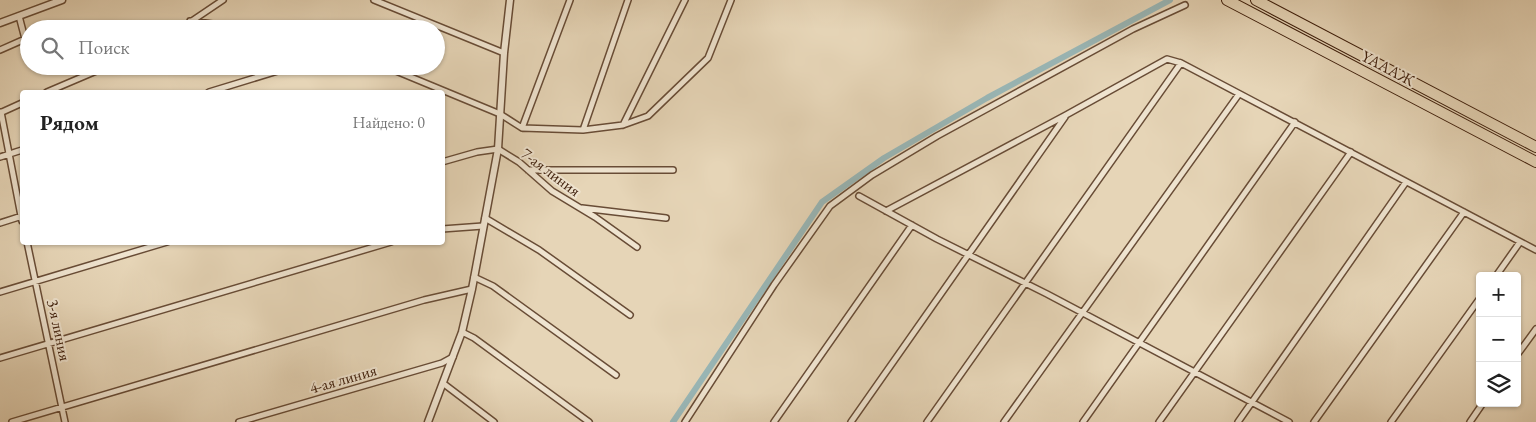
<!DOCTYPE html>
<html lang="ru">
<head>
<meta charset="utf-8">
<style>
  body { margin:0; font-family:"EB Garamond",serif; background:#f2f2f2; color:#222 }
  .controls { position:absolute; right:15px; bottom:15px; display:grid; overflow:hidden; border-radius:5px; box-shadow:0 1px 4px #0004 }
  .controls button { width:45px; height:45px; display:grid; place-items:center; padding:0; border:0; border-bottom:1px solid #e0e0e0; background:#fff; color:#222; font:25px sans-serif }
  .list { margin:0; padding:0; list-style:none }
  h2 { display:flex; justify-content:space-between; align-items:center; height:65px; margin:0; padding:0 20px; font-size:21px }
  h2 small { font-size:16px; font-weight:400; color:#767676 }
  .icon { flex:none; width:28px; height:28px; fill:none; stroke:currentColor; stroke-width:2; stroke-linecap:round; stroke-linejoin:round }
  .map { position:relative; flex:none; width:1536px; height:422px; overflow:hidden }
  .search { position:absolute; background:#fff; box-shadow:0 1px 4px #0004; left:20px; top:20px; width:425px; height:55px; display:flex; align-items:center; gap:12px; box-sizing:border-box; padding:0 18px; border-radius:28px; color:#767676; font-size:19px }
  .panel { position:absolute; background:#fff; box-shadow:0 1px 4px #0004; left:20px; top:90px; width:425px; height:155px; border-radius:5px }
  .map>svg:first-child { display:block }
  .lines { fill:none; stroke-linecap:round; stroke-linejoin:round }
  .canal { stroke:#99b7b7; stroke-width:6 }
  .minor-casing { stroke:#684c36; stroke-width:8 }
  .tertiary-casing { stroke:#684c36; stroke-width:9 }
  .motorway-casing { stroke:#3e1e0b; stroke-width:12 }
  .minor { stroke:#efe4d0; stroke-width:5 }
  .tertiary { stroke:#efe4d0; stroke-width:6 }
  .motorway { stroke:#e6d5b7; stroke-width:10 }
  .labels { text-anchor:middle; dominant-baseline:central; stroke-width:4; stroke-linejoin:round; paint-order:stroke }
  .street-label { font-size:16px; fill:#3e1e0b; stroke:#efe4d0 }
</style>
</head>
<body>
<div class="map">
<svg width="1536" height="422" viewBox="0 0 1536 422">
  <rect width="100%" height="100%" fill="#e6d5b7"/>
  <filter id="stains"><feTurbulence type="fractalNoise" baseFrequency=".004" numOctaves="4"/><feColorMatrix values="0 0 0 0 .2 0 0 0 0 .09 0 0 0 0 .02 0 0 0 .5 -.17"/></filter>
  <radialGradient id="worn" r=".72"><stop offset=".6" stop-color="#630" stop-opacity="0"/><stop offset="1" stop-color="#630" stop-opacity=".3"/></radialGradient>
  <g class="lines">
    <path class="canal" d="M673,422L822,202L884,158L987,98L1170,0"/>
    <defs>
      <path id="minor" d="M374,0L504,53
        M190,21L250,29
        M180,29L223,0
        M0,50L25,39L19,16
        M384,66L500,114L522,128L583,130L623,125L648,116L708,58L731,0
        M47,92L108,66
        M209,92L294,66
        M1,112L22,221
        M0,113L22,103
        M623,125L685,0
        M522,128L570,0
        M583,130L628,0
        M0,157L22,150
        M442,162L477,152L498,149L519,162L552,191L595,217L637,247
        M528,170H673
        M859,196L937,239L1047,294L1289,422
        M582,208L666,218
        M886,211L1066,115L1167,59L1181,63L1536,250
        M485,218L539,250L630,315
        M0,223L22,216
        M442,229L483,226
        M27,242L65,422
        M1496,276L1520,242
        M474,277L493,286L616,375
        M0,292L167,242
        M462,332L474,338L589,422
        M1517,355L1536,329
        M0,358L391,242
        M444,384L494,422
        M12,422L424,300L472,289
        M239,422L442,363L453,357
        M685,422L774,285L830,206L872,175L937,136L1133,29L1185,5
        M774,422L912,225
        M851,422L1065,117
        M927,422L1181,63
        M1004,422L1239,94
        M1083,422L1295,122
        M1159,422L1351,152
        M1238,422L1406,182
        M1314,422L1464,212
        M1391,422L1480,298
        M1470,422L1483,403"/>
      <path id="tertiary" d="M0,23L62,0
        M428,422L462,332L472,289L498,149L504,53L510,0"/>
      <path id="motorway" d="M1227,0L1536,162
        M1256,0L1536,147"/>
    </defs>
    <use href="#minor" class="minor-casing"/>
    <use href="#tertiary" class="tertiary-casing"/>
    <use href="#motorway" class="motorway-casing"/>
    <use href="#minor" class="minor"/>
    <use href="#tertiary" class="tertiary"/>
    <use href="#motorway" class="motorway"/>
  </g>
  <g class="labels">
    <g class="street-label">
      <text transform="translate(1388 68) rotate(28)">ҮАААЖ</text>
      <text transform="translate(551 172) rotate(37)">7-ая линия</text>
      <text transform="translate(59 330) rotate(78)">3-я линия</text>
      <text transform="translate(343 379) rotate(-16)">4-ая линия</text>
    </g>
  </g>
  <rect width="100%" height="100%" filter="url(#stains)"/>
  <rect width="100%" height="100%" fill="url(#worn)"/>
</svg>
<div class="controls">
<button>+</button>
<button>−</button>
<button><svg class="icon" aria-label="layers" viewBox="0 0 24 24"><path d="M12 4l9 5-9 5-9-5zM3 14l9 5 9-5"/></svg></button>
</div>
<div class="search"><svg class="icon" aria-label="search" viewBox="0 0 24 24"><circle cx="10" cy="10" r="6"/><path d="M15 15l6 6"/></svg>Поиск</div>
<section class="panel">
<h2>Рядом<small>Найдено: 0</small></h2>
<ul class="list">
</ul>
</section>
</div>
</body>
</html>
